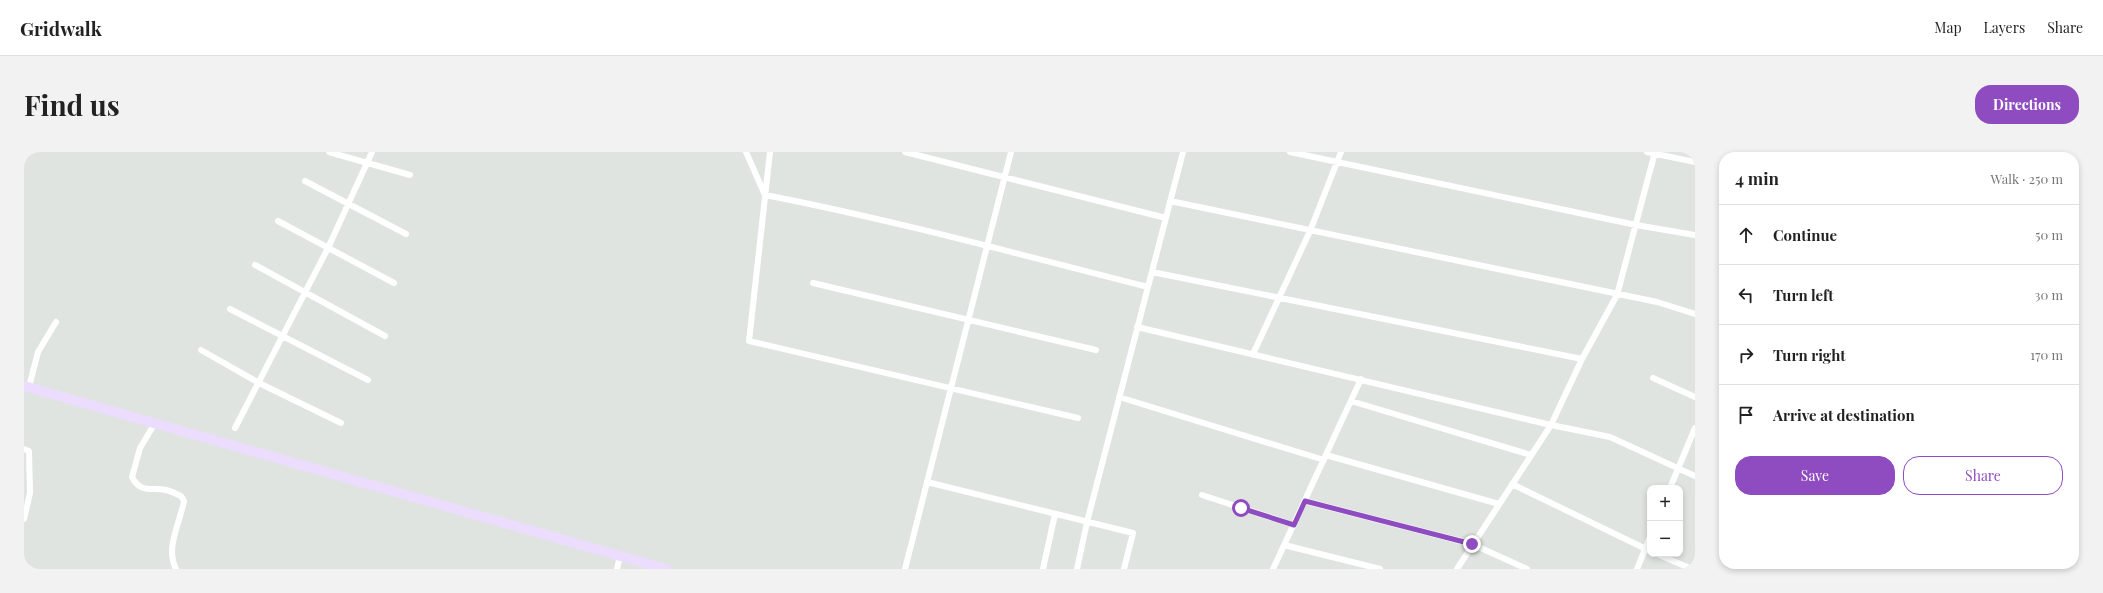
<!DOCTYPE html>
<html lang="en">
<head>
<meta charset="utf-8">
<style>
  body { margin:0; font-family:"Playfair Display",serif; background:#f2f2f2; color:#222 }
  .controls { position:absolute; right:12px; bottom:12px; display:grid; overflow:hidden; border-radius:8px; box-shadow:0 2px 6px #0003 }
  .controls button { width:36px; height:36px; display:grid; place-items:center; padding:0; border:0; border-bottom:1px solid #e0e0e0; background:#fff; color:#222; font:20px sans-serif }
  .stop { position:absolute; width:12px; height:12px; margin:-9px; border:3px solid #8f4cc1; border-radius:50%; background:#fff }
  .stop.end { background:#8f4cc1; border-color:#fff; box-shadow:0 1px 4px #0008 }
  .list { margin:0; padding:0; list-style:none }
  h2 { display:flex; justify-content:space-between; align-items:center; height:52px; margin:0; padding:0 16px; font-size:17px }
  h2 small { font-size:13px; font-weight:400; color:#767676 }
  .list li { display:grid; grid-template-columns:26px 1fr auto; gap:12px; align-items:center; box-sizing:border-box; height:60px; padding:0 16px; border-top:1px solid #e0e0e0 }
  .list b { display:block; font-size:15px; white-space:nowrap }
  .list em { font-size:13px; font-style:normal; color:#767676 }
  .actions { display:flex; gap:8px; padding:12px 16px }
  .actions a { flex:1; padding:9px 0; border:1px solid #8f4cc1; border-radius:16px; text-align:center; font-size:14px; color:#8f4cc1 }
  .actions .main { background:#8f4cc1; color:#fff }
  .icon { flex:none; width:22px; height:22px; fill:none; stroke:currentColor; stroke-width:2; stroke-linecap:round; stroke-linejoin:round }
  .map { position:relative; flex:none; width:1671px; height:417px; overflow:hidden; border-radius:16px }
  header { display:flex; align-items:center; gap:24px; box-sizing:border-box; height:56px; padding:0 20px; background:#fff; border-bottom:1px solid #e0e0e0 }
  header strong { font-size:19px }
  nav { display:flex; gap:22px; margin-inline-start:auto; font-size:14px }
  .intro { display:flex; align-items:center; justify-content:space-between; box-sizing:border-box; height:96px; padding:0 24px }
  h1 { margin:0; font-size:28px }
  .button { padding:10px 18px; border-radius:16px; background:#8f4cc1; color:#fff; font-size:14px; font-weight:700 }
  main { display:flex; gap:24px; padding:0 24px }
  aside { flex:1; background:#fff; border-radius:16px; box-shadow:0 2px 6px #0003 }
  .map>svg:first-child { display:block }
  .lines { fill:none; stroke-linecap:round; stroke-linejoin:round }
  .street { stroke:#fff; stroke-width:6 }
  .primary { stroke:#ecdcfd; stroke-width:10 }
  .route { stroke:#8f4cc1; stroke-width:5 }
</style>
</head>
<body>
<header>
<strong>Gridwalk</strong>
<nav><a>Map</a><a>Layers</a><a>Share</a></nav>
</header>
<div class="intro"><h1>Find us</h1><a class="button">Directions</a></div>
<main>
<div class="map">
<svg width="1671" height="417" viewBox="0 0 1671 417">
  <rect width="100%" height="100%" fill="#dfe4e1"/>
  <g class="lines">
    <path class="street" d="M305,0L386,23
      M722,0L741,43C870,68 997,103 1124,135
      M746,0L725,189L1054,266
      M881,0L1142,66
      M1266,0L1612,73L1671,83
      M1623,0L1671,10
      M281,29L382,82
      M1146,49L1633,150L1671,162
      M254,69L370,131
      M231,113L361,184
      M1128,120L1558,207
      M789,131L1072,198
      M206,157L344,228
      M1113,175L1527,273L1586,285L1671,324
      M177,198L235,231L317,271
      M1229,202L1286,79L1317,0
      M1629,226L1671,245
      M5,235L14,200L32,170
      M1095,245L1300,308
      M1327,249L1507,303
      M131,271L116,296L108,325C117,342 127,335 142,338C147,339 152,342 157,344L160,349C156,371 141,396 152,417
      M211,276L304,96L348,0
      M0,297L5,299L6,341L0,367
      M1302,303L1475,352
      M903,330L1109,381L1100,417
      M1488,332L1626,399
      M1646,336L1671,276
      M1178,343L1270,373
      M1281,349L1448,392L1503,417
      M1260,393L1356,417
      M1633,402L1668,417
      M593,417L596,404
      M881,417L987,0
      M1019,417L1031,362
      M1053,417L1063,370L1159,0
      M1249,417L1337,227
      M1433,417L1527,273L1558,207L1593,143L1631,0
      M1613,417L1626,385"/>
    <path class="primary" d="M0,234L642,417"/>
  </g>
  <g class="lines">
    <path class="route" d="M1217,356L1270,373L1281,349L1448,392"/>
  </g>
</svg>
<div class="controls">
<button>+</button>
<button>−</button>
</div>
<div class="stop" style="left:1217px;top:356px"></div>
<div class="stop end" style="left:1448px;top:392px"></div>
</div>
<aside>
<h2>4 min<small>Walk · 250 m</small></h2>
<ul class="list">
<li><svg class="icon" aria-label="ahead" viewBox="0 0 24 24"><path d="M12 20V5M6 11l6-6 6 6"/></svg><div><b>Continue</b></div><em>50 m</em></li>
<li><svg class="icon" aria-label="left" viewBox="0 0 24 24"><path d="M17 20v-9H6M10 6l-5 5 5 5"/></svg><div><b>Turn left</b></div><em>30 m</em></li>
<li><svg class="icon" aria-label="right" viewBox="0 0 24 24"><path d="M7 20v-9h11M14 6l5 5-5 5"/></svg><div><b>Turn right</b></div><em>170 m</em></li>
<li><svg class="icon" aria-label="arrive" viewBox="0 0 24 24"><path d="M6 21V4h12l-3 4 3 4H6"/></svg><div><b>Arrive at destination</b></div></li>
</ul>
<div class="actions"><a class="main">Save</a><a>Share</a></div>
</aside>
</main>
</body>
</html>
